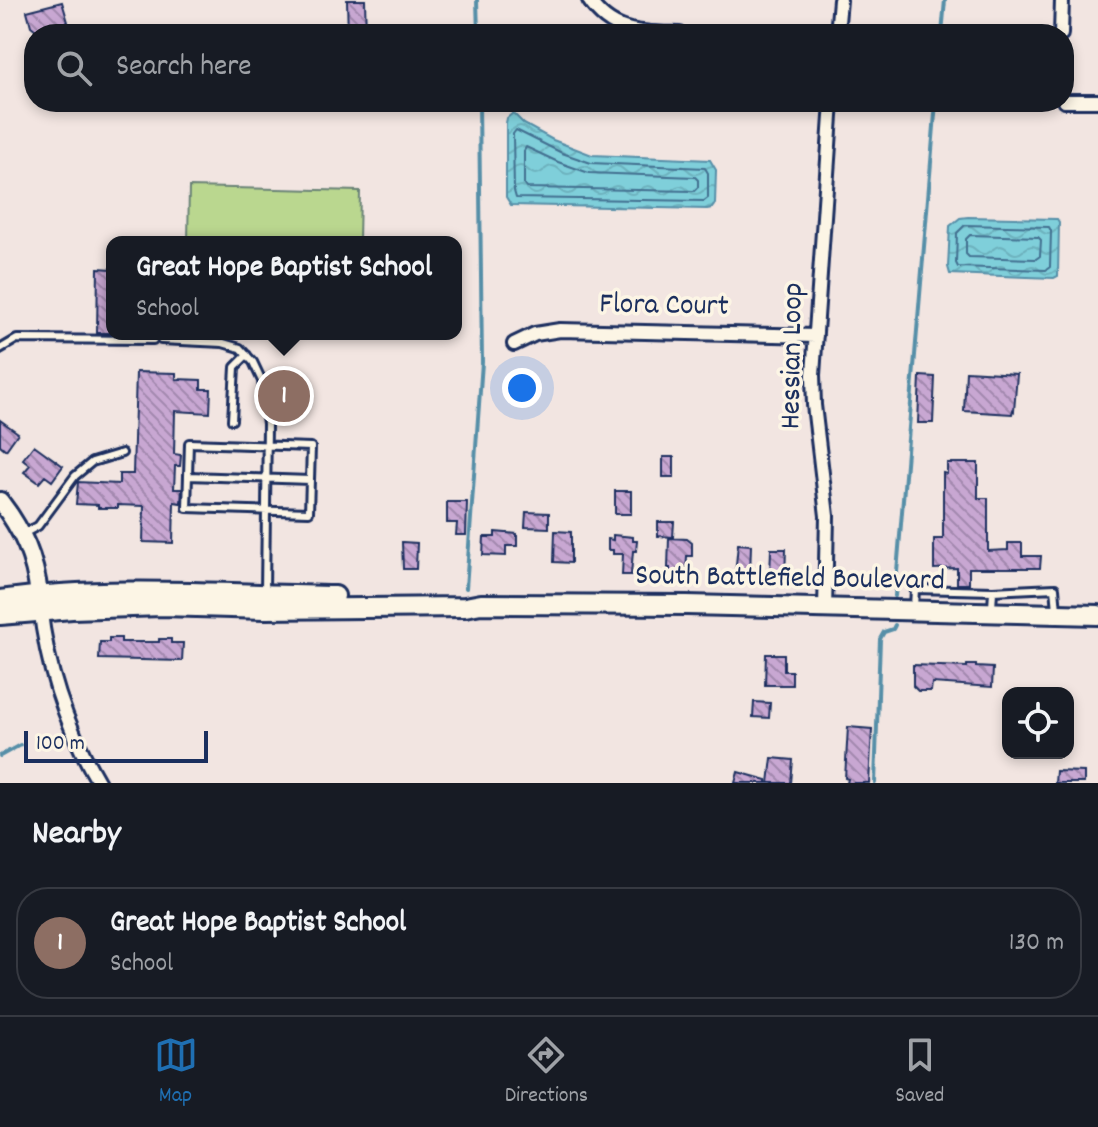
<!DOCTYPE html>
<html lang="en">
<head>
<meta charset="utf-8">
<style>
  body { margin:0; font-family:Dekko,sans-serif; background:#20242c; color:#f1f3f6 }
  .controls { position:absolute; right:24px; bottom:24px; display:grid; overflow:hidden; border-radius:16px; box-shadow:0 4px 12px #0003 }
  .controls button { width:72px; height:72px; display:grid; place-items:center; padding:0; border:0; border-bottom:2px solid #363941; background:#171b24; color:#f1f3f6; font:40px sans-serif }
  .scale { position:absolute; left:24px; bottom:20px; width:184px; box-sizing:border-box; padding-left:8px; border:4px solid #1b2f5e; border-top:0; font-size:22px; line-height:28px; white-space:nowrap; color:#1b2f5e; -webkit-text-stroke:6px #fcf5e5; paint-order:stroke }
  .you { position:absolute; left:522px; top:388px; width:28px; height:28px; margin:-20px; border:6px solid #fff; border-radius:50%; background:#1a73e8; box-shadow:0 0 0 12px #1a73e833 }
  .badge { display:grid; place-items:center; width:52px; height:52px; border-radius:50%; background:#1f6fb2; color:#fff; font-size:26px; font-weight:700 }
  .pin { position:absolute; translate:-50% -50%; border:4px solid #fff; box-shadow:0 2px 8px #0006 }
  .popup { position:absolute; left:106px; top:236px; width:356px; height:104px; box-sizing:border-box; display:grid; place-content:center; border-radius:16px; background:#171b24; filter:drop-shadow(0 2px 6px #0005); font-size:26px; white-space:nowrap; color:#9ea1a6 }
  .popup b { font-size:30px; color:#f1f3f6 }
  .popup::after { content:''; position:absolute; left:50%; top:100%; margin-left:-16px; border:16px solid transparent; border-top-color:#171b24 }
  .list { margin:0; padding:0; list-style:none }
  h2 { display:flex; justify-content:space-between; align-items:center; height:104px; margin:0; padding:0 32px; font-size:34px }
  h2 small { font-size:26px; font-weight:400; color:#9ea1a6 }
  .list li { display:grid; grid-template-columns:52px 1fr auto; gap:24px; align-items:center; box-sizing:border-box; height:112px; margin:0 16px 16px; padding:0 16px; border:2px solid #363941; border-radius:32px }
  .list b { display:block; font-size:30px; white-space:nowrap }
  .list p { margin:0; font-size:26px; white-space:nowrap; color:#9ea1a6 }
  .list em { font-size:26px; font-style:normal; color:#9ea1a6 }
  .icon { flex:none; width:44px; height:44px; fill:none; stroke:currentColor; stroke-width:2; stroke-linecap:round; stroke-linejoin:round }
  .map { position:relative; flex:none; width:1098px; height:783px; overflow:hidden }
  .search { position:absolute; background:#171b24; box-shadow:0 4px 12px #0003; left:24px; right:24px; top:24px; height:88px; display:flex; align-items:center; gap:20px; box-sizing:border-box; padding:0 28px; border-radius:32px; color:#9ea1a6; font-size:30px }
  .sheet { height:232px; background:#171b24 }
  nav { display:flex; justify-content:space-around; align-items:center; box-sizing:border-box; height:112px; border-top:2px solid #363941; background:#171b24; font-size:22px; color:#9ea1a6 }
  nav a { display:grid; justify-items:center; gap:4px }
  nav .on { color:#1f6fb2 }
  .map>svg:first-child { display:block }
  .pitch { fill:#bad78f; stroke:#6a8376; stroke-width:2 }
  .water { fill:url(#water-waves); stroke:#578fa8; stroke-width:2 }
  .lines { fill:none; stroke-linecap:round; stroke-linejoin:round }
  .shore { stroke:#436f90; stroke-width:2 }
  .stream { stroke:#578fa8; stroke-width:4 }
  .building { fill:url(#building-back-hatch); stroke:#1b2f5e; stroke-width:2 }
  .lane-casing { stroke:#1b2f5e; stroke-width:12 }
  .street-casing { stroke:#1b2f5e; stroke-width:18 }
  .secondary-casing { stroke:#1b2f5e; stroke-width:22 }
  .primary-casing { stroke:#1b2f5e; stroke-width:24 }
  .lane { stroke:#fcf5e5; stroke-width:6 }
  .street { stroke:#fcf5e5; stroke-width:12 }
  .secondary { stroke:#fcf5e5; stroke-width:16 }
  .primary { stroke:#fcf5e5; stroke-width:18 }
  .labels { text-anchor:middle; dominant-baseline:central; stroke-width:7; stroke-linejoin:round; paint-order:stroke }
  .street-label { font-size:30px; fill:#1b2f5e; stroke:#fcf5e5 }
</style>
</head>
<body>
<div class="map">
<svg width="1098" height="783" viewBox="0 0 1098 783">
  <defs>
    <pattern id="water-waves" width="16" height="10" patternUnits="userSpaceOnUse" patternTransform="scale(2)"><rect width="16" height="10" fill="#7fcfda"/><path d="M0 5q4-4 8 0t8 0" fill="none" stroke="#6db2be"/></pattern>
    <pattern id="building-back-hatch" width="6" height="6" patternUnits="userSpaceOnUse" patternTransform="scale(2)"><rect width="6" height="6" fill="#c8a7d2"/><path d="M-1 5l2 2M0 0l6 6M5-1l2 2" fill="none" stroke="#a288ae"/></pattern>
  </defs>
  <rect width="100%" height="100%" fill="#f2e5e1"/>
  <filter id="ink" filterUnits="userSpaceOnUse"><feTurbulence type="fractalNoise" baseFrequency=".0125" numOctaves="2"/><feDisplacementMap in="SourceGraphic" scale="16" xChannelSelector="R" yChannelSelector="G"/><feConvolveMatrix kernelMatrix="1 2 1 2 8 2 1 2 1" color-interpolation-filters="sRGB"/></filter>
  <g filter="url(#ink)">
    <path class="pitch" d="M189,187L360,191L359,242H188Z"/>
    <path class="water" d="M513,113L524,124L553,140L592,155L710,160L716,170L715,204L712,208L707,209L511,205L506,197V123L507,118Z
      M968,217L1057,219L1059,222L1058,276L1054,278L950,274L948,267L950,226L960,218Z"/>
    <g class="lines">
      <path class="shore" d="M516,130L562,153L591,163L705,168L708,173V198L704,201L516,198L514,191L513,134Z
        M526,147L558,162L589,173L695,177L698,180V187L694,191L527,188L524,184V151Z
        M965,225L1049,227L1051,231L1050,267L1046,270L958,267L956,263L957,233Z
        M970,235L1038,237L1041,240L1040,256L1036,259L969,257L966,254V239Z"/>
      <path class="stream" d="M477,0L478,34
        M942,34L945,0
        M466,588L482,362L479,102
        M895,596L936,102
        M0,756L20,745
        M875,783L880,639L884,632L893,629L895,625"/>
    </g>
    <path class="building" d="M347,0H365L366,34H348Z
      M62,2L68,22L56,27L54,31L41,34L31,26L27,11Z
      M98,268L112,269V333H97Z
      M966,371L1017,374L1014,411L1013,410L1012,414L964,411Z
      M136,372L176,373V379L201,380V389H211L210,413L175,411L174,454L181,455L180,466H175L174,489H182L181,503L174,502L173,543L143,542L144,506L118,505V508H98V505L76,504L78,482L119,484V474H133Z
      M920,376L935,377L933,423H918Z
      M0,420L18,433L6,450L0,445Z
      M34,445L63,466L52,481L45,476L39,483L24,472L30,465L23,459Z
      M663,457H674V477H663Z
      M947,463H978V498H988V551L1008,550V543H1022V556H1041L1040,568H969V584H957V568L934,569V539H943V473L947,474Z
      M615,491H631V514H615Z
      M447,502H467L466,535H456L457,523H447Z
      M526,512L549,513V528L525,527Z
      M658,522H674L673,537L658,536Z
      M555,531L571,532V563L554,562Z
      M495,532L517,534V546H506V556L483,555L484,537H495Z
      M613,535L633,537V541H637L636,551H633L631,575H622L623,554H613V550H608V539L613,540Z
      M669,538L687,539L692,543V556H687L686,573L670,572V568H668Z
      M402,542L417,543L416,569H403Z
      M738,544L751,545L750,575H735Z
      M771,549H786L785,577L770,576Z
      M109,638H121V642H159V639H171V643H183L182,661L99,659L100,642H109Z
      M766,654H784V671H792V685H765Z
      M913,665L967,667V665H976V667L993,668L992,687L932,683L931,691H918L913,686Z
      M754,702L770,703L769,718L753,717Z
      M848,727L872,729L869,783H847L848,779L845,778Z
      M772,758L793,760L791,783H769Z
      M1056,771L1084,772V783H1055Z
      M738,772L767,780V783H735Z"/>
    <g class="lines">
      <defs>
        <path id="lane" d="M161,340L223,343L240,348L253,362L262,381L267,424L265,593
          M0,349L17,339L153,340
          M232,420L235,367L247,355
          M189,443L311,447L309,512L187,508Z
          M188,476L310,480
          M23,534L38,526L75,476L92,462L122,453
          M993,591L1055,588L1057,610
          M914,607L915,589L993,591L992,608"/>
        <path id="street" d="M589,0C612,35 643,33 680,34
          M837,34L840,0
          M1061,34L1062,0
          M1064,101H1098
          M514,344L535,334L560,330L816,336
          M40,606C47,669 67,729 99,783
          M825,610L827,516L814,405L813,375L832,102"/>
        <path id="secondary" d="M0,501C23,531 35,558 39,595"/>
        <path id="primary" d="M0,600C111,585 223,594 335,596
          M0,615L72,609L162,606L265,609L465,607L481,604L687,605L1098,615"/>
      </defs>
      <use href="#lane" class="lane-casing"/>
      <use href="#street" class="street-casing"/>
      <use href="#secondary" class="secondary-casing"/>
      <use href="#primary" class="primary-casing"/>
      <use href="#lane" class="lane"/>
      <use href="#street" class="street"/>
      <use href="#secondary" class="secondary"/>
      <use href="#primary" class="primary"/>
    </g>
  </g>
  <g class="labels">
    <g class="street-label">
      <text transform="translate(664 307) rotate(1)">Flora Court</text>
      <text transform="translate(794 356) rotate(-89)">Hessian Loop</text>
      <text transform="translate(790 580) rotate(1)">South Battlefield Boulevard</text>
    </g>
  </g>
</svg>
<div class="controls">
<button><svg class="icon" aria-label="locate" viewBox="0 0 24 24"><circle cx="12" cy="12" r="6"/><path d="M12 2v4M12 18v4M2 12h4M18 12h4"/></svg></button>
</div>
<div class="scale">100 m</div>
<div class="you"></div>
<div class="pin badge" style="left:284px;top:396px;background:#8d6e63">1</div>
<div class="popup"><b>Great Hope Baptist School</b>School</div>
<div class="search"><svg class="icon" aria-label="search" viewBox="0 0 24 24"><circle cx="10" cy="10" r="6"/><path d="M15 15l6 6"/></svg>Search here</div>
</div>
<section class="sheet">
<h2>Nearby<small></small></h2>
<ul class="list">
<li><span class="badge" style="background:#8d6e63">1</span><div><b>Great Hope Baptist School</b><p>School</p></div><em>130 m</em></li>
</ul>
</section>
<nav>
<a class="on"><svg class="icon" aria-label="map" viewBox="0 0 24 24"><path d="M3 6l6-2 6 2 6-2v14l-6 2-6-2-6 2zM9 4v14M15 6v14"/></svg>Map</a>
<a><svg class="icon" aria-label="directions" viewBox="0 0 24 24"><path d="M12 3l9 9-9 9-9-9zM9 14v-3h6M13 9l2 2-2 2"/></svg>Directions</a>
<a><svg class="icon" aria-label="saved" viewBox="0 0 24 24"><path d="M7 4h10v16l-5-4-5 4z"/></svg>Saved</a>
</nav>
</body>
</html>
